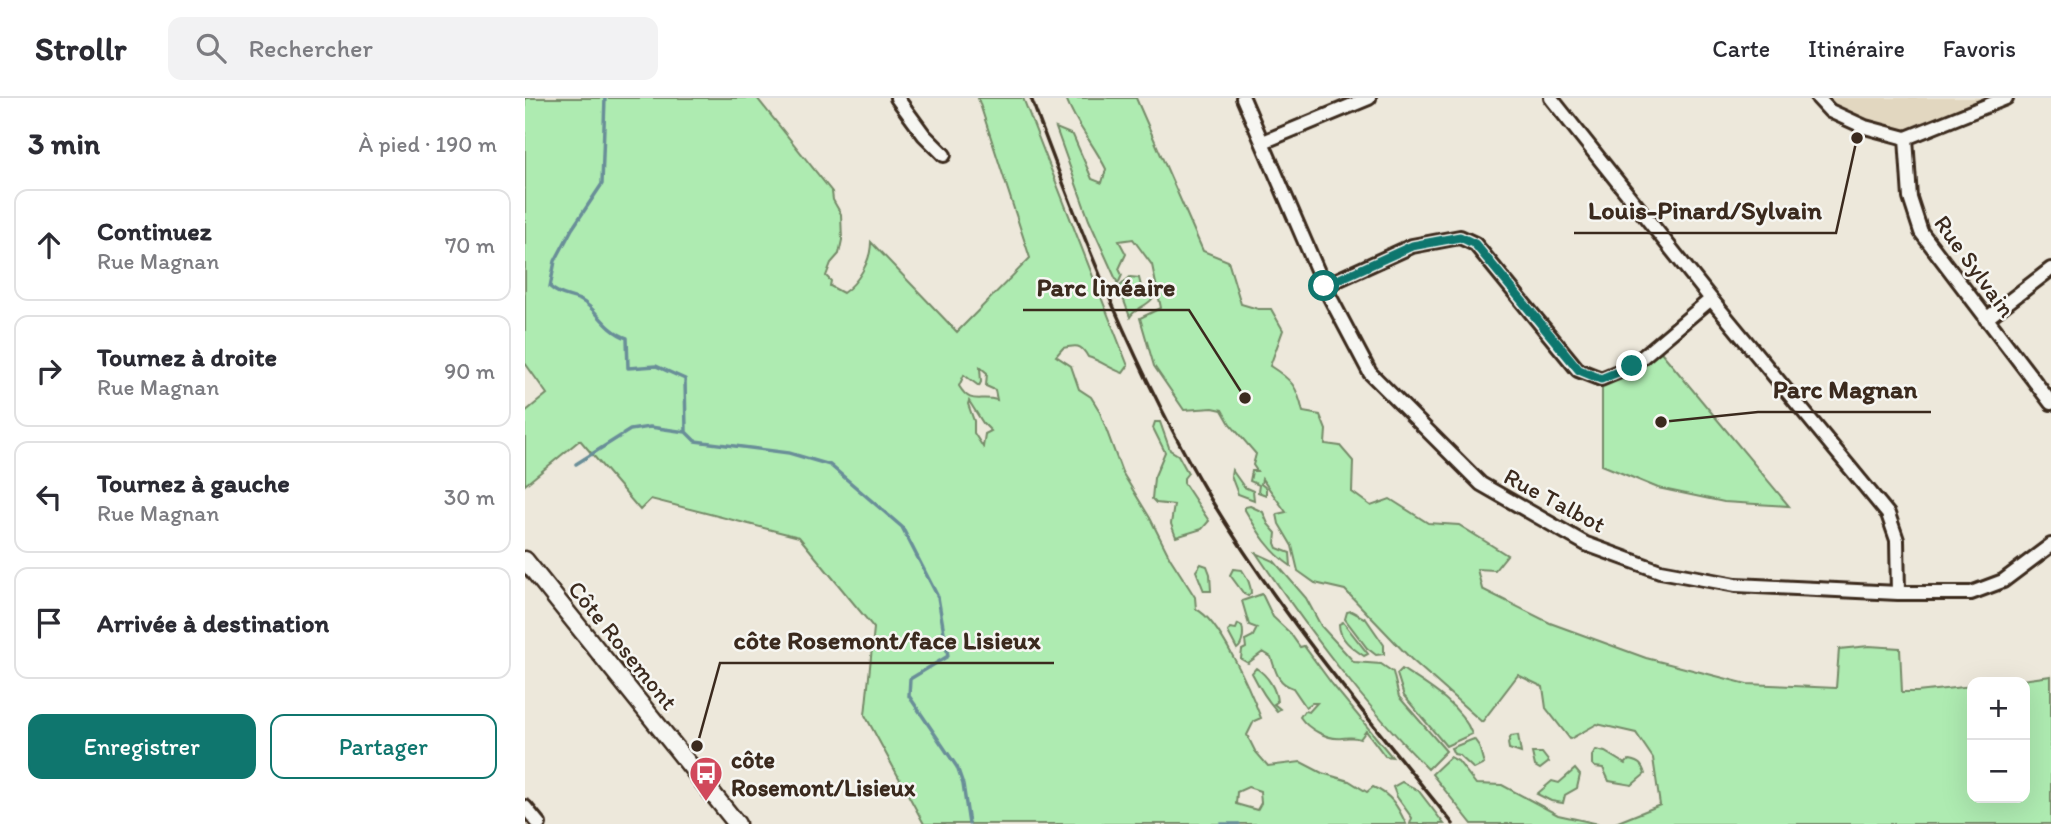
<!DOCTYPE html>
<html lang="fr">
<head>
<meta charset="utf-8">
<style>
  body { margin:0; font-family:Itim,sans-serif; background:#f2f2f3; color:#2b2b33 }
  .controls { position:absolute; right:21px; bottom:21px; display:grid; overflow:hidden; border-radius:14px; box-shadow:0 7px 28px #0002 }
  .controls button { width:63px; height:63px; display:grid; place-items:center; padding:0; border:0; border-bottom:2px solid #e1e1e2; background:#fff; color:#2b2b33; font:35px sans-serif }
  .stop { position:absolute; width:21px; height:21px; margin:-16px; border:5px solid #0f766e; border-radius:50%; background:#fff }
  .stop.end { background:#0f766e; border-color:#fff; box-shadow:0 2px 7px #0008 }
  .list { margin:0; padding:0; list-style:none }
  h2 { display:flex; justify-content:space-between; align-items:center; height:91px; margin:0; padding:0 28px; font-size:30px }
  h2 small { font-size:23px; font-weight:400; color:#7c7c81 }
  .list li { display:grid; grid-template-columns:46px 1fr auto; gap:21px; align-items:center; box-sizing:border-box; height:112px; margin:0 14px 14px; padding:0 14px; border:2px solid #e1e1e2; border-radius:14px }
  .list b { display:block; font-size:26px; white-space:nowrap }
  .list p { margin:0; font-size:23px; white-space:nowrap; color:#7c7c81 }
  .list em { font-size:23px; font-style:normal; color:#7c7c81 }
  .actions { display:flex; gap:14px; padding:21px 28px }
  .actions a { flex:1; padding:16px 0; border:2px solid #0f766e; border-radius:14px; text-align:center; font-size:24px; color:#0f766e }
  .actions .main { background:#0f766e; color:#fff }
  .icon { flex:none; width:38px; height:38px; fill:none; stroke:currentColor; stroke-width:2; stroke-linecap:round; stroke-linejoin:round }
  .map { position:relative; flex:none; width:1526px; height:726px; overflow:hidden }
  header { display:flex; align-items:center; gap:42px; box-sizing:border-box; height:98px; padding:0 35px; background:#fff; border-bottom:2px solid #e1e1e2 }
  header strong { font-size:33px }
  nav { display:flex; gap:38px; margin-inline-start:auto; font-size:24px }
  .search { width:490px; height:63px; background:#f2f2f3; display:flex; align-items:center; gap:18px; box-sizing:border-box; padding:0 24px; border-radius:14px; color:#7c7c81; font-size:26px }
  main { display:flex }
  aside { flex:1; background:#fff }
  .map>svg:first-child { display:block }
  .built { fill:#e2d7c0 }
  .green { fill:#aeebb1; stroke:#748a68; stroke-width:2; fill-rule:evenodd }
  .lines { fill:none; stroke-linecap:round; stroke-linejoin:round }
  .stream { stroke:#698e98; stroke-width:3.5 }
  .minor-casing { stroke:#3b2a1e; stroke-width:18 }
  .tertiary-casing { stroke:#3b2a1e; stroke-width:21 }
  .minor { stroke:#f6f6f2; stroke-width:12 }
  .tertiary { stroke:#f6f6f2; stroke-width:16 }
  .rail { stroke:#3b2a1e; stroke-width:3.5 }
  .route { stroke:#0f766e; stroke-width:9 }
  .labels { text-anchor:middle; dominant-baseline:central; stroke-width:5; stroke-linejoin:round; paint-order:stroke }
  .street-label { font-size:24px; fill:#3b2a1e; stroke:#f6f6f2 }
  .poi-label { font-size:24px; font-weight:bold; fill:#3b2a1e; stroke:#f6f6f2; text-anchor:start }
  .leader { fill:none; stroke:#3b2a1e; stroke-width:2.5 }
  .callout-dot { fill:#3b2a1e; stroke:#f6f6f2; stroke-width:2.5 }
  .callout-label { font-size:26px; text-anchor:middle; font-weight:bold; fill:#3b2a1e; stroke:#f6f6f2; stroke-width:5; stroke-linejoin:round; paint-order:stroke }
</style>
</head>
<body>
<header>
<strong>Strollr</strong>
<div class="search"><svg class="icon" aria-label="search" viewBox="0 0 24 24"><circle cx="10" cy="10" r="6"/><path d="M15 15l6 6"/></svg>Rechercher</div>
<nav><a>Carte</a><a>Itinéraire</a><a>Favoris</a></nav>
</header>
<main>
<aside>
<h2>3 min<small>À pied · 190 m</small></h2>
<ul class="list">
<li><svg class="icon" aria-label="ahead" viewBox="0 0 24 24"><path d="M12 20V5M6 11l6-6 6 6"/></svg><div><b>Continuez</b><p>Rue Magnan</p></div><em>70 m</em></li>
<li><svg class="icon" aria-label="right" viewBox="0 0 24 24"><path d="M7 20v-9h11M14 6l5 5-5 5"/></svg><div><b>Tournez à droite</b><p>Rue Magnan</p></div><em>90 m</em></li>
<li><svg class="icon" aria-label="left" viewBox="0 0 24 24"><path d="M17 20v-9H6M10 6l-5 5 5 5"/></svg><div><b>Tournez à gauche</b><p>Rue Magnan</p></div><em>30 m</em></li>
<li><svg class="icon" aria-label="arrive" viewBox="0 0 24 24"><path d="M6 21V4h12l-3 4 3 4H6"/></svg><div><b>Arrivée à destination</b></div></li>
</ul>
<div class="actions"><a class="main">Enregistrer</a><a>Partager</a></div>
</aside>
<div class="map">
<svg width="1526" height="726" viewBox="0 0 1526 726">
  <rect width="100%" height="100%" fill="#ede8db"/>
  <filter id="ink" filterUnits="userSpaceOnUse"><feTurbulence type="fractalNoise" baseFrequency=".0143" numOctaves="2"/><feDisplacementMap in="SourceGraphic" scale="14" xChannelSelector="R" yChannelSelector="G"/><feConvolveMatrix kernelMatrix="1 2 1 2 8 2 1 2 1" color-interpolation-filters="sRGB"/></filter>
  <g filter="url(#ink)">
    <path class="built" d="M1293,0H1481L1381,40L1340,29Z"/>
    <path class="green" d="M0,0H232L307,94L308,102L316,116L317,142L314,156L306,165L301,178L306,183L305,188L318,195C333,185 346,163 346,144L432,234L505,160L453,0H498L603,268L598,275C586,271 574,262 563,259C556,246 551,247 538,250L531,258L546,268L554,291L566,299L574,312L597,374L625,420L645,460L670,499L671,511C695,522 726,594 736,620L729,623L722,637L730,653L743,668L776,664L797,675L824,683L842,694L848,689C867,697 873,709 881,726H399L340,617L349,530L274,439L126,401L115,412L55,342L0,387V314L22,296L0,265ZM455,269L462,275L461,288L470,292L472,302C454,297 446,308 434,288L439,277L454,288L456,284ZM444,303L458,325L466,333L460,336L458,349L449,335V323L443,306ZM723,689L735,693L736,705L732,712L711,706L712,694Z
      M541,0H611L678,153L703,163L716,206L733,211H746L758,232L745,268C767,282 772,288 778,314L795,317L801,332L800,346L815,348L828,363L827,394L846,408L865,401L903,425L934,427L982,457L970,472L952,471L957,491L1025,525L1121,560L1222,586L1311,590L1314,551L1344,548L1375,550L1377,594H1392L1447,588V700H1500V584H1482L1526,578V726H1088L1135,707L1128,660L1111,635L1072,626L1045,641L1021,610L1018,589L993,577L957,624L886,561L820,492L790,485L773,473L767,448L754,426L752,416L761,414L737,381L736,386L741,390V397L733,394L734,387L725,383L727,373H732L728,367L731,356L705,326L697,312L688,310L659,312L629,268L615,220L636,210L627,167L608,141L594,143L601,156L594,171L597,177L593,186L564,122L531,30L548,37L567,81L577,85L581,71C568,45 551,27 541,0Z
      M605,179L614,180L616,188L625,193L628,200C621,209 610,210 605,219L594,189Z
      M1132,249L1264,408L1199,404L1133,390L1077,367V282Z
      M630,324H635L645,352L653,357L663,375L659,380V385L684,423L677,431L651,439L646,426L649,407L631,405L627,401L629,380L640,354L628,330Z
      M707,372L719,389L728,393L729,402L713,396L706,378Z
      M725,408L738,414L743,426L751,435L750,445L752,450L765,455L766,468C745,454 733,434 720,412V409Z
      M731,455L749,463L781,500L796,528L829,564L856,566L868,574L874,599L921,653L903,671C838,606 782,530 731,455Z
      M676,466L682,468L685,476L686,493H679L671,473Z
      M708,471L717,472C722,479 726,487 726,495L723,498L719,496L705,477Z
      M737,496L748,519L765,535L775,549L779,548L807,586L867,659L860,658L841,633L835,641C827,638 825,640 817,640C803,642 783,631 775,619L779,613L784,614L792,605H787L781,609L768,590C752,585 751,573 746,559L738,554L723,565L716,561L717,552L721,550L720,542L728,538L732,530L724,527L717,503Z
      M826,513L841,521L859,547V556L851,557L842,550L820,521L822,514Z
      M818,524L843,556L839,558C827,550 814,541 814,526Z
      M713,526L717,528C719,535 718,547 712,551L703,534L705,530L711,531Z
      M731,570C742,577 751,590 752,604L749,606L755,611L752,613C741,601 734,589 727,575Z
      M877,571C902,587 936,607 947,636L921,648L879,598L872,576Z
      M993,637L996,655L984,651L983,645L986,638Z
      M949,641L954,648L959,666L949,671L934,657L929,656L926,650Z
      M1071,652L1080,654L1100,666L1104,662C1114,664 1117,666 1120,676L1107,687L1084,683L1078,670L1070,669L1067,666V658Z
      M1007,655H1017L1024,664L1015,671L1010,668Z
      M925,659L933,663L951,686L977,687L1033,717L1074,726H947L907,676Z
      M1050,671L1055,677L1052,690L1040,697L1038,705L1026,703L1012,696L1027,683L1034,685Z
      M877,684L893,692L919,726H885L887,720L872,699L868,689Z"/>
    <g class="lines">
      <path class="stream" d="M80,0L77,86L47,131L30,163L25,189C35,198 43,197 55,202C72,210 79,232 102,240L103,270L131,268L160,281L161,334L170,343L264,355L305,367L377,429L413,499L423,558L385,581L384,598L432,669L438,686L444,726
        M51,366L105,332L125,329L161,334
        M696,726H714"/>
      <defs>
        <path id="minor" d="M372,0L399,37L419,57
          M718,0L799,188L845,275L956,386L1061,446L1135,473L1211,487L1373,495H1446L1478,483L1526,447
          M1026,0L1186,201L1363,416L1372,442L1373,495
          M1293,0L1305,13L1340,29L1381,40L1481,0
          M1381,40L1385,100L1396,134L1526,305
          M738,44L844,0
          M799,188L887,148L935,139L950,146L1053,272L1076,281L1107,268L1186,201
          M1461,221L1526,171
          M0,709L14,726"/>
        <path id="tertiary" d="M0,462L212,726"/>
      </defs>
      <use href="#minor" class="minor-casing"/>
      <use href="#tertiary" class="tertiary-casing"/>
      <use href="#minor" class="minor"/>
      <use href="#tertiary" class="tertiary"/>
      <path class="rail" d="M506,0C557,138 610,273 685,400C755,516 843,620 928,726"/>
    </g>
  </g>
  <g class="lines" filter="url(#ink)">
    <path class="route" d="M799,188L887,148L935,139L950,146L1054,272L1076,281L1107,268"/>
  </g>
  <defs>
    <symbol id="bus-pin" viewBox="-11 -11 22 30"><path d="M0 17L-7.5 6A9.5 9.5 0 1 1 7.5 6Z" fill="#d1495b" stroke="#f6f6f2"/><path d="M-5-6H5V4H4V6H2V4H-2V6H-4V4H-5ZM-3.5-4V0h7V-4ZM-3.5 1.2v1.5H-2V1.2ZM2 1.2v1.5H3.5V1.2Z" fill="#fff"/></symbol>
  </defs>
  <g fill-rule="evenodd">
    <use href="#bus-pin" x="162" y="656" width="38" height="52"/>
  </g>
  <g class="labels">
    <g class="street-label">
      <text transform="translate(1450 168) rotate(54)">Rue Sylvain</text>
      <text transform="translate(1030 402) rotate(28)">Rue Talbot</text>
      <text transform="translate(98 547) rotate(51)">Côte Rosemont</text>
    </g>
    <g class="poi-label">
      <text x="206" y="661">côte<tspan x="206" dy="28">Rosemont/Lisieux</tspan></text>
    </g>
  </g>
  <path class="leader" d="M1332 40L1311 135H1049M720 300L664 212H498M1136 324L1233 314H1406M172 648L195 565H529"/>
  <g class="callout-dot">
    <circle cx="1332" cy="40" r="7"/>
    <circle cx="720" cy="300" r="7"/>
    <circle cx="1136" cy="324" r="7"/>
    <circle cx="172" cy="648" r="7"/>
  </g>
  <g class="callout-label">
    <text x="1180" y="121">Louis-Pinard/Sylvain</text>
    <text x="581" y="198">Parc linéaire</text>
    <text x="1320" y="300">Parc Magnan</text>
    <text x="362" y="551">côte Rosemont/face Lisieux</text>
  </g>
</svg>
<div class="controls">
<button>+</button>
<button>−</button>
</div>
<div class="stop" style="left:799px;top:188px"></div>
<div class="stop end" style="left:1107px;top:268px"></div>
</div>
</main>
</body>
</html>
